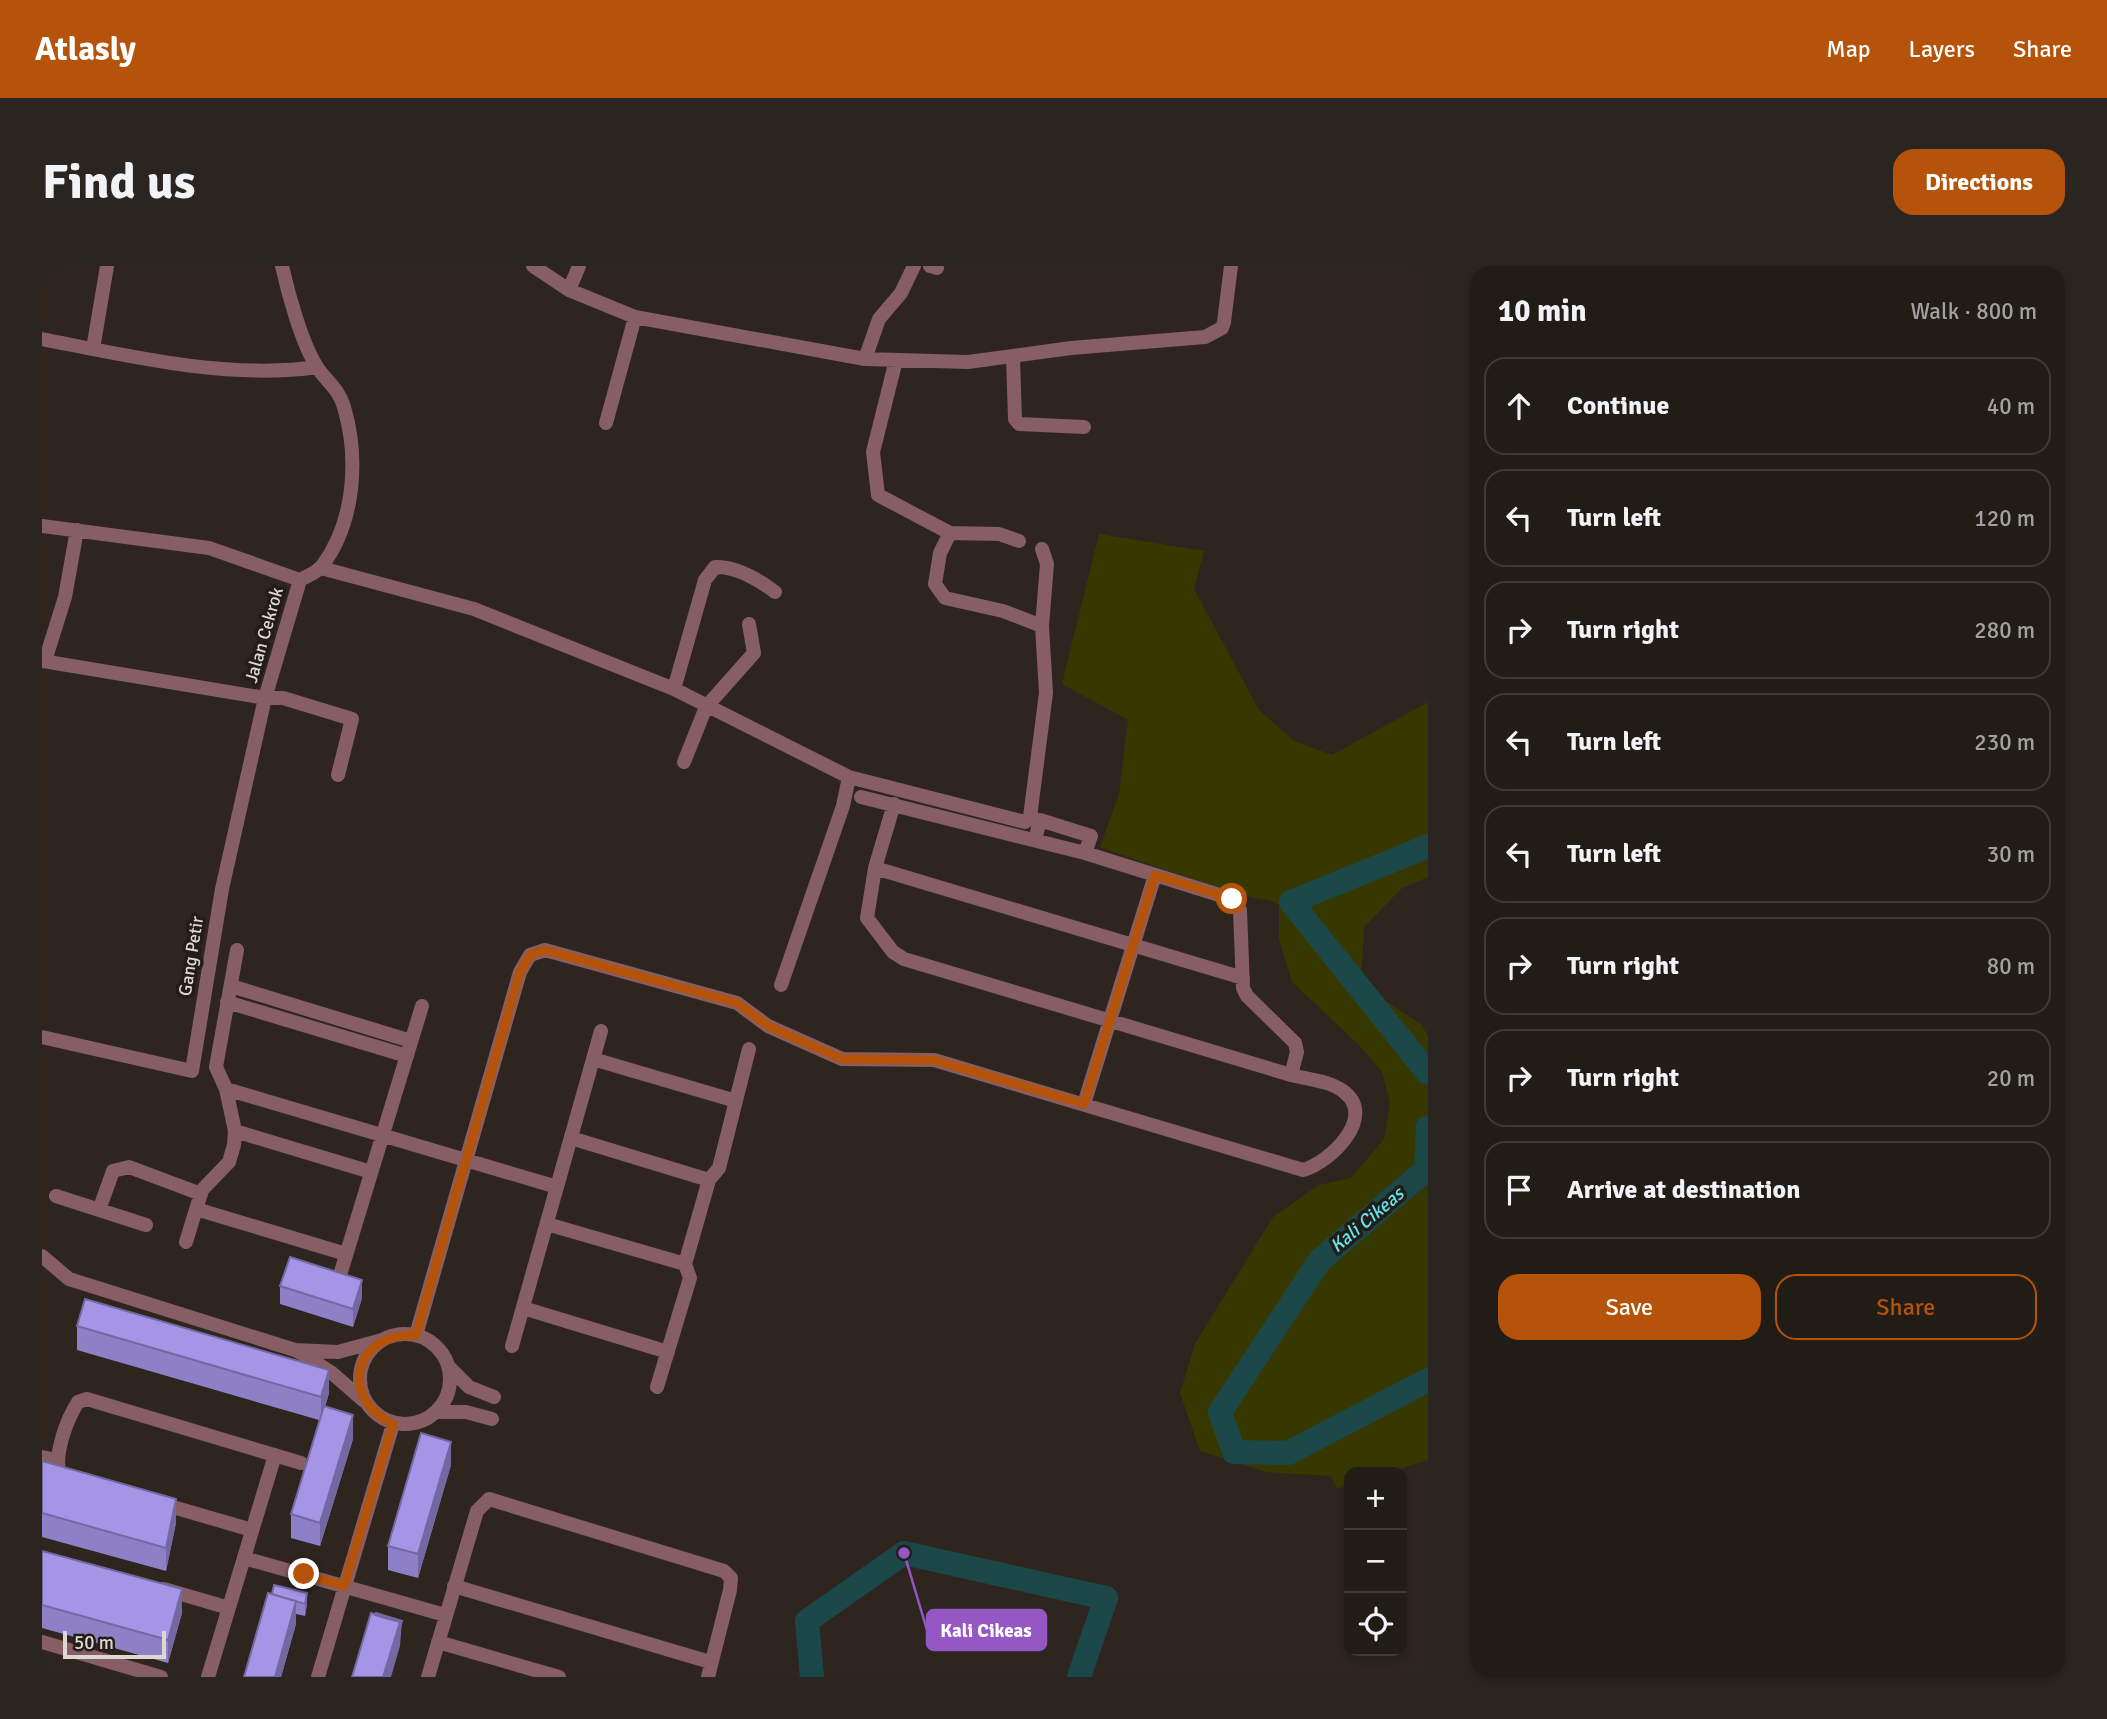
<!DOCTYPE html>
<html lang="en">
<head>
<meta charset="utf-8">
<style>
  body { margin:0; font-family:Signika,sans-serif; background:#2a2520; color:#f1f3f6 }
  .controls { position:absolute; right:21px; bottom:21px; display:grid; overflow:hidden; border-radius:14px; box-shadow:0 4px 10px #0003 }
  .controls button { width:63px; height:63px; display:grid; place-items:center; padding:0; border:0; border-bottom:2px solid #3f3a36; background:#221c17; color:#f1f3f6; font:35px sans-serif }
  .scale { position:absolute; left:21px; bottom:18px; width:103px; box-sizing:border-box; padding-left:7px; border:4px solid #ded8d4; border-top:0; font-size:19px; line-height:24px; white-space:nowrap; color:#ded8d4; -webkit-text-stroke:5px #241c16; paint-order:stroke }
  .stop { position:absolute; width:21px; height:21px; margin:-16px; border:5px solid #b45309; border-radius:50%; background:#fff }
  .stop.end { background:#b45309; border-color:#fff; box-shadow:0 2px 7px #0008 }
  .list { margin:0; padding:0; list-style:none }
  h2 { display:flex; justify-content:space-between; align-items:center; height:91px; margin:0; padding:0 28px; font-size:30px }
  h2 small { font-size:23px; font-weight:400; color:#a2a1a1 }
  .list li { display:grid; grid-template-columns:46px 1fr auto; gap:21px; align-items:center; box-sizing:border-box; height:98px; margin:0 14px 14px; padding:0 14px; border:2px solid #3f3a36; border-radius:21px }
  .list b { display:block; font-size:26px; white-space:nowrap }
  .list em { font-size:23px; font-style:normal; color:#a2a1a1 }
  .actions { display:flex; gap:14px; padding:21px 28px }
  .actions a { flex:1; padding:16px 0; border:2px solid #b45309; border-radius:21px; text-align:center; font-size:24px; color:#b45309 }
  .actions .main { background:#b45309; color:#fff }
  .icon { flex:none; width:38px; height:38px; fill:none; stroke:currentColor; stroke-width:2; stroke-linecap:round; stroke-linejoin:round }
  .map { position:relative; flex:none; width:1386px; height:1411px; overflow:hidden; border-radius:21px }
  header { display:flex; align-items:center; gap:42px; box-sizing:border-box; height:98px; padding:0 35px; background:#b45309; color:#fff }
  header strong { font-size:33px }
  nav { display:flex; gap:38px; margin-inline-start:auto; font-size:24px }
  .intro { display:flex; align-items:center; justify-content:space-between; box-sizing:border-box; height:168px; padding:0 42px }
  h1 { margin:0; font-size:49px }
  .button { padding:18px 32px; border-radius:21px; background:#b45309; color:#fff; font-size:24px; font-weight:700 }
  main { display:flex; gap:42px; padding:0 42px }
  aside { flex:1; background:#221c17; border-radius:21px; box-shadow:0 4px 10px #0003 }
  .map>svg:first-child { display:block }
  .green { fill:#373800 }
  .lines { fill:none; stroke-linecap:round; stroke-linejoin:round }
  .river { stroke:#1c4749; stroke-width:24 }
  .street { stroke:#865e63; stroke-width:14 }
  .wall { fill:#8e80c7 }
  .shaded-wall { fill:#7468a2 }
  .building { fill:#a595e7; stroke:#7468a2; stroke-width:2 }
  .route { stroke:#b45309; stroke-width:9 }
  .labels { text-anchor:middle; dominant-baseline:central; stroke-width:7; stroke-linejoin:round; paint-order:stroke }
  .street-label { font-size:18px; fill:#ded8d4; stroke:#241c16 }
  .water-label { font-size:19px; font-style:italic; fill:#5fe8f0; stroke:#241c16 }
  .leader { fill:none; stroke:#9457c4; stroke-width:2.5 }
  .callout-dot { fill:#9457c4; stroke:#241c16; stroke-width:2.5 }
  .callout { fill:#9457c4; stroke:#9457c4; stroke-width:2.5 }
  .callout-label { font-size:19px; text-anchor:middle; font-weight:bold; fill:#fff }
</style>
</head>
<body>
<header>
<strong>Atlasly</strong>
<nav><a>Map</a><a>Layers</a><a>Share</a></nav>
</header>
<div class="intro"><h1>Find us</h1><a class="button">Directions</a></div>
<main>
<div class="map">
<svg width="1386" height="1411" viewBox="0 0 1386 1411">
  <rect width="100%" height="100%" fill="#2e251f"/>
  <path class="green" d="M1057,268L1162,285L1152,323L1217,444L1252,475L1290,489L1386,436V611L1360,622L1322,661L1319,719L1379,758L1386,770V1194L1347,1206H1307V1219L1295,1223L1289,1210L1224,1206L1158,1185L1138,1127L1153,1078L1231,951L1277,919L1309,912L1342,873L1348,837L1340,806L1318,780L1250,716L1237,673V639L1229,635L1192,628L1058,581L1077,528L1086,454L1020,418Z"/>
  <g class="lines">
    <path class="river" d="M1386,580L1249,636L1386,807
      M1386,861L1384,904L1278,994L1178,1146L1192,1186L1246,1187L1386,1114
      M770,1411L765,1355L862,1287L1064,1332L1037,1411"/>
    <path class="street" d="M491,0L527,24L593,51L823,93L926,96L1029,82L1163,71L1180,62L1182,56L1189,0
      M888,0L895,2
      M527,24L537,0
      M0,73C86,90 188,114 275,101
      M51,83L65,0
      M971,92L973,153L977,158L1042,161
      M823,93L837,53L859,27L872,0
      M854,94L831,186L836,229L908,267L957,268L977,275
      M564,157L593,51
      M0,260L167,282L258,314
      M908,267L898,287L893,318L903,332L961,345L1000,360
      M279,302L432,343L632,423L807,511L983,556L988,551L1004,427L1000,360L1005,298L1000,283
      M0,395L223,432L258,314C265,310 276,306 280,300C313,256 317,192 302,141C297,123 284,115 275,101C260,78 246,27 240,0
      M3,395L23,331L35,264
      M632,423L663,314L673,301C694,300 717,314 733,326
      M642,496L664,441L712,387L707,358
      M852,538L833,602L825,652L851,686L862,693L1249,809
      M993,574L998,554L1049,570L1043,587
      M833,602L1201,712
      M739,719L801,540L807,511
      M189,720L369,775
      M185,736L365,790
      M0,771L150,805L180,623L223,432H241L310,453L296,509
      M551,793L694,835
      M184,823L515,921
      M1042,838L1113,609
      M193,865L329,906
      M529,872L667,914
      M14,930L104,959
      M154,943L304,988
      M57,944L71,905L87,901L159,928
      M505,958L643,998
      M144,976L160,924L187,896L192,879L193,865L184,823L174,801L195,684
      M0,990L27,1013L253,1084L296,1086L340,1074
      M295,1019L380,740
      M481,1042L626,1086
      M318 1113a45 45 0 1 1 90 0a45 45 0 1 1-90 0Z
      M374,1069L478,706L488,689L503,684L695,737L726,760L800,793L892,794L1261,904C1288,897 1336,850 1301,825C1288,815 1265,813 1249,809L1255,786L1253,777L1205,730L1201,722L1198,644L1190,633L1043,587L819,531
      M470,1080L559,765
      M254,1084L290,1107L322,1135
      M407,1101L427,1121L452,1131
      M615,1121L648,1012L643,998L667,914L677,902L707,783
      M396,1146H424L450,1153
      M0,1191L15,1194
      M26,1211L17,1205C13,1185 25,1153 36,1136L45,1133L259,1197
      M117,1237L210,1264
      M202,1292L403,1349
      M412,1320L668,1396
      M122,1323L187,1342
      M0,1376L119,1411
      M396,1376L517,1411
      M166,1411L233,1189
      M276,1411L351,1158
      M386,1411L435,1245L447,1233L682,1305L689,1312L688,1324L666,1411"/>
  </g>
  <path class="wall" d="M238,1020L320,1032L311,1061L238,1038Z
    M35,1060L287,1127L283,1141L311,1173L278,1280L249,1272V1248L277,1154L35,1084Z
    M0,1195L134,1257L124,1305L0,1271Z
    M409,1199L376,1312L346,1304V1280Z
    M0,1285L140,1347L126,1397L0,1362Z
    M226,1327L265,1338L263,1350L254,1348V1358L239,1411H202Z"/>
  <path class="shaded-wall" d="M320,1014V1032L311,1061V1043Z
    M287,1104V1127L279,1155V1131Z
    M311,1149V1173L278,1280V1257Z
    M409,1176V1199L376,1312V1288Z
    M134,1233V1257L124,1305V1282Z
    M140,1323V1347L126,1397V1374Z
    M265,1327V1338L263,1350V1338Z
    M254,1335V1358L239,1411H233Z
    M360,1355L358,1380L349,1411H341L358,1356Z"/>
  <path class="building" d="M248,991L320,1014L311,1043L238,1020Z
    M43,1033L287,1104L279,1131L35,1060Z
    M282,1140L311,1149L278,1257L249,1248Z
    M379,1167L409,1176L376,1288L346,1280Z
    M0,1195L134,1233L124,1282L0,1247Z
    M0,1285L140,1323L126,1374L0,1339Z
    M232,1319L265,1327L263,1338L230,1328Z
    M226,1327L254,1335L233,1411H202Z
    M329,1347L358,1356L341,1411H310Z
    M334,1347L360,1355L358,1361V1356L333,1349Z"/>
  <g class="lines">
    <path class="route" d="M262,1308L302,1320L351,1158C295,1131 313,1066 374,1069L478,706L488,689L503,684L695,737L726,760L800,793L892,794L1042,838L1113,609L1190,633"/>
  </g>
  <g class="labels">
    <g class="street-label">
      <text transform="translate(222 369) rotate(-74)">Jalan Cekrok</text>
      <text transform="translate(149 690) rotate(-81)">Gang Petir</text>
    </g>
    <g class="water-label">
      <text transform="translate(1325 954) rotate(-40)">Kali Cikeas</text>
    </g>
  </g>
  <path class="leader" d="M862 1287L885 1364"/>
  <circle class="callout-dot" cx="862" cy="1287" r="7"/>
  <rect class="callout" x="885" y="1344" width="119" height="40" rx="7"/>
  <g class="callout-label">
    <text x="944" y="1371">Kali Cikeas</text>
  </g>
</svg>
<div class="controls">
<button>+</button>
<button>−</button>
<button><svg class="icon" aria-label="locate" viewBox="0 0 24 24"><circle cx="12" cy="12" r="6"/><path d="M12 2v4M12 18v4M2 12h4M18 12h4"/></svg></button>
</div>
<div class="scale">50 m</div>
<div class="stop" style="left:1190px;top:633px"></div>
<div class="stop end" style="left:262px;top:1308px"></div>
</div>
<aside>
<h2>10 min<small>Walk · 800 m</small></h2>
<ul class="list">
<li><svg class="icon" aria-label="ahead" viewBox="0 0 24 24"><path d="M12 20V5M6 11l6-6 6 6"/></svg><div><b>Continue</b></div><em>40 m</em></li>
<li><svg class="icon" aria-label="left" viewBox="0 0 24 24"><path d="M17 20v-9H6M10 6l-5 5 5 5"/></svg><div><b>Turn left</b></div><em>120 m</em></li>
<li><svg class="icon" aria-label="right" viewBox="0 0 24 24"><path d="M7 20v-9h11M14 6l5 5-5 5"/></svg><div><b>Turn right</b></div><em>280 m</em></li>
<li><svg class="icon" aria-label="left" viewBox="0 0 24 24"><path d="M17 20v-9H6M10 6l-5 5 5 5"/></svg><div><b>Turn left</b></div><em>230 m</em></li>
<li><svg class="icon" aria-label="left" viewBox="0 0 24 24"><path d="M17 20v-9H6M10 6l-5 5 5 5"/></svg><div><b>Turn left</b></div><em>30 m</em></li>
<li><svg class="icon" aria-label="right" viewBox="0 0 24 24"><path d="M7 20v-9h11M14 6l5 5-5 5"/></svg><div><b>Turn right</b></div><em>80 m</em></li>
<li><svg class="icon" aria-label="right" viewBox="0 0 24 24"><path d="M7 20v-9h11M14 6l5 5-5 5"/></svg><div><b>Turn right</b></div><em>20 m</em></li>
<li><svg class="icon" aria-label="arrive" viewBox="0 0 24 24"><path d="M6 21V4h12l-3 4 3 4H6"/></svg><div><b>Arrive at destination</b></div></li>
</ul>
<div class="actions"><a class="main">Save</a><a>Share</a></div>
</aside>
</main>
</body>
</html>
